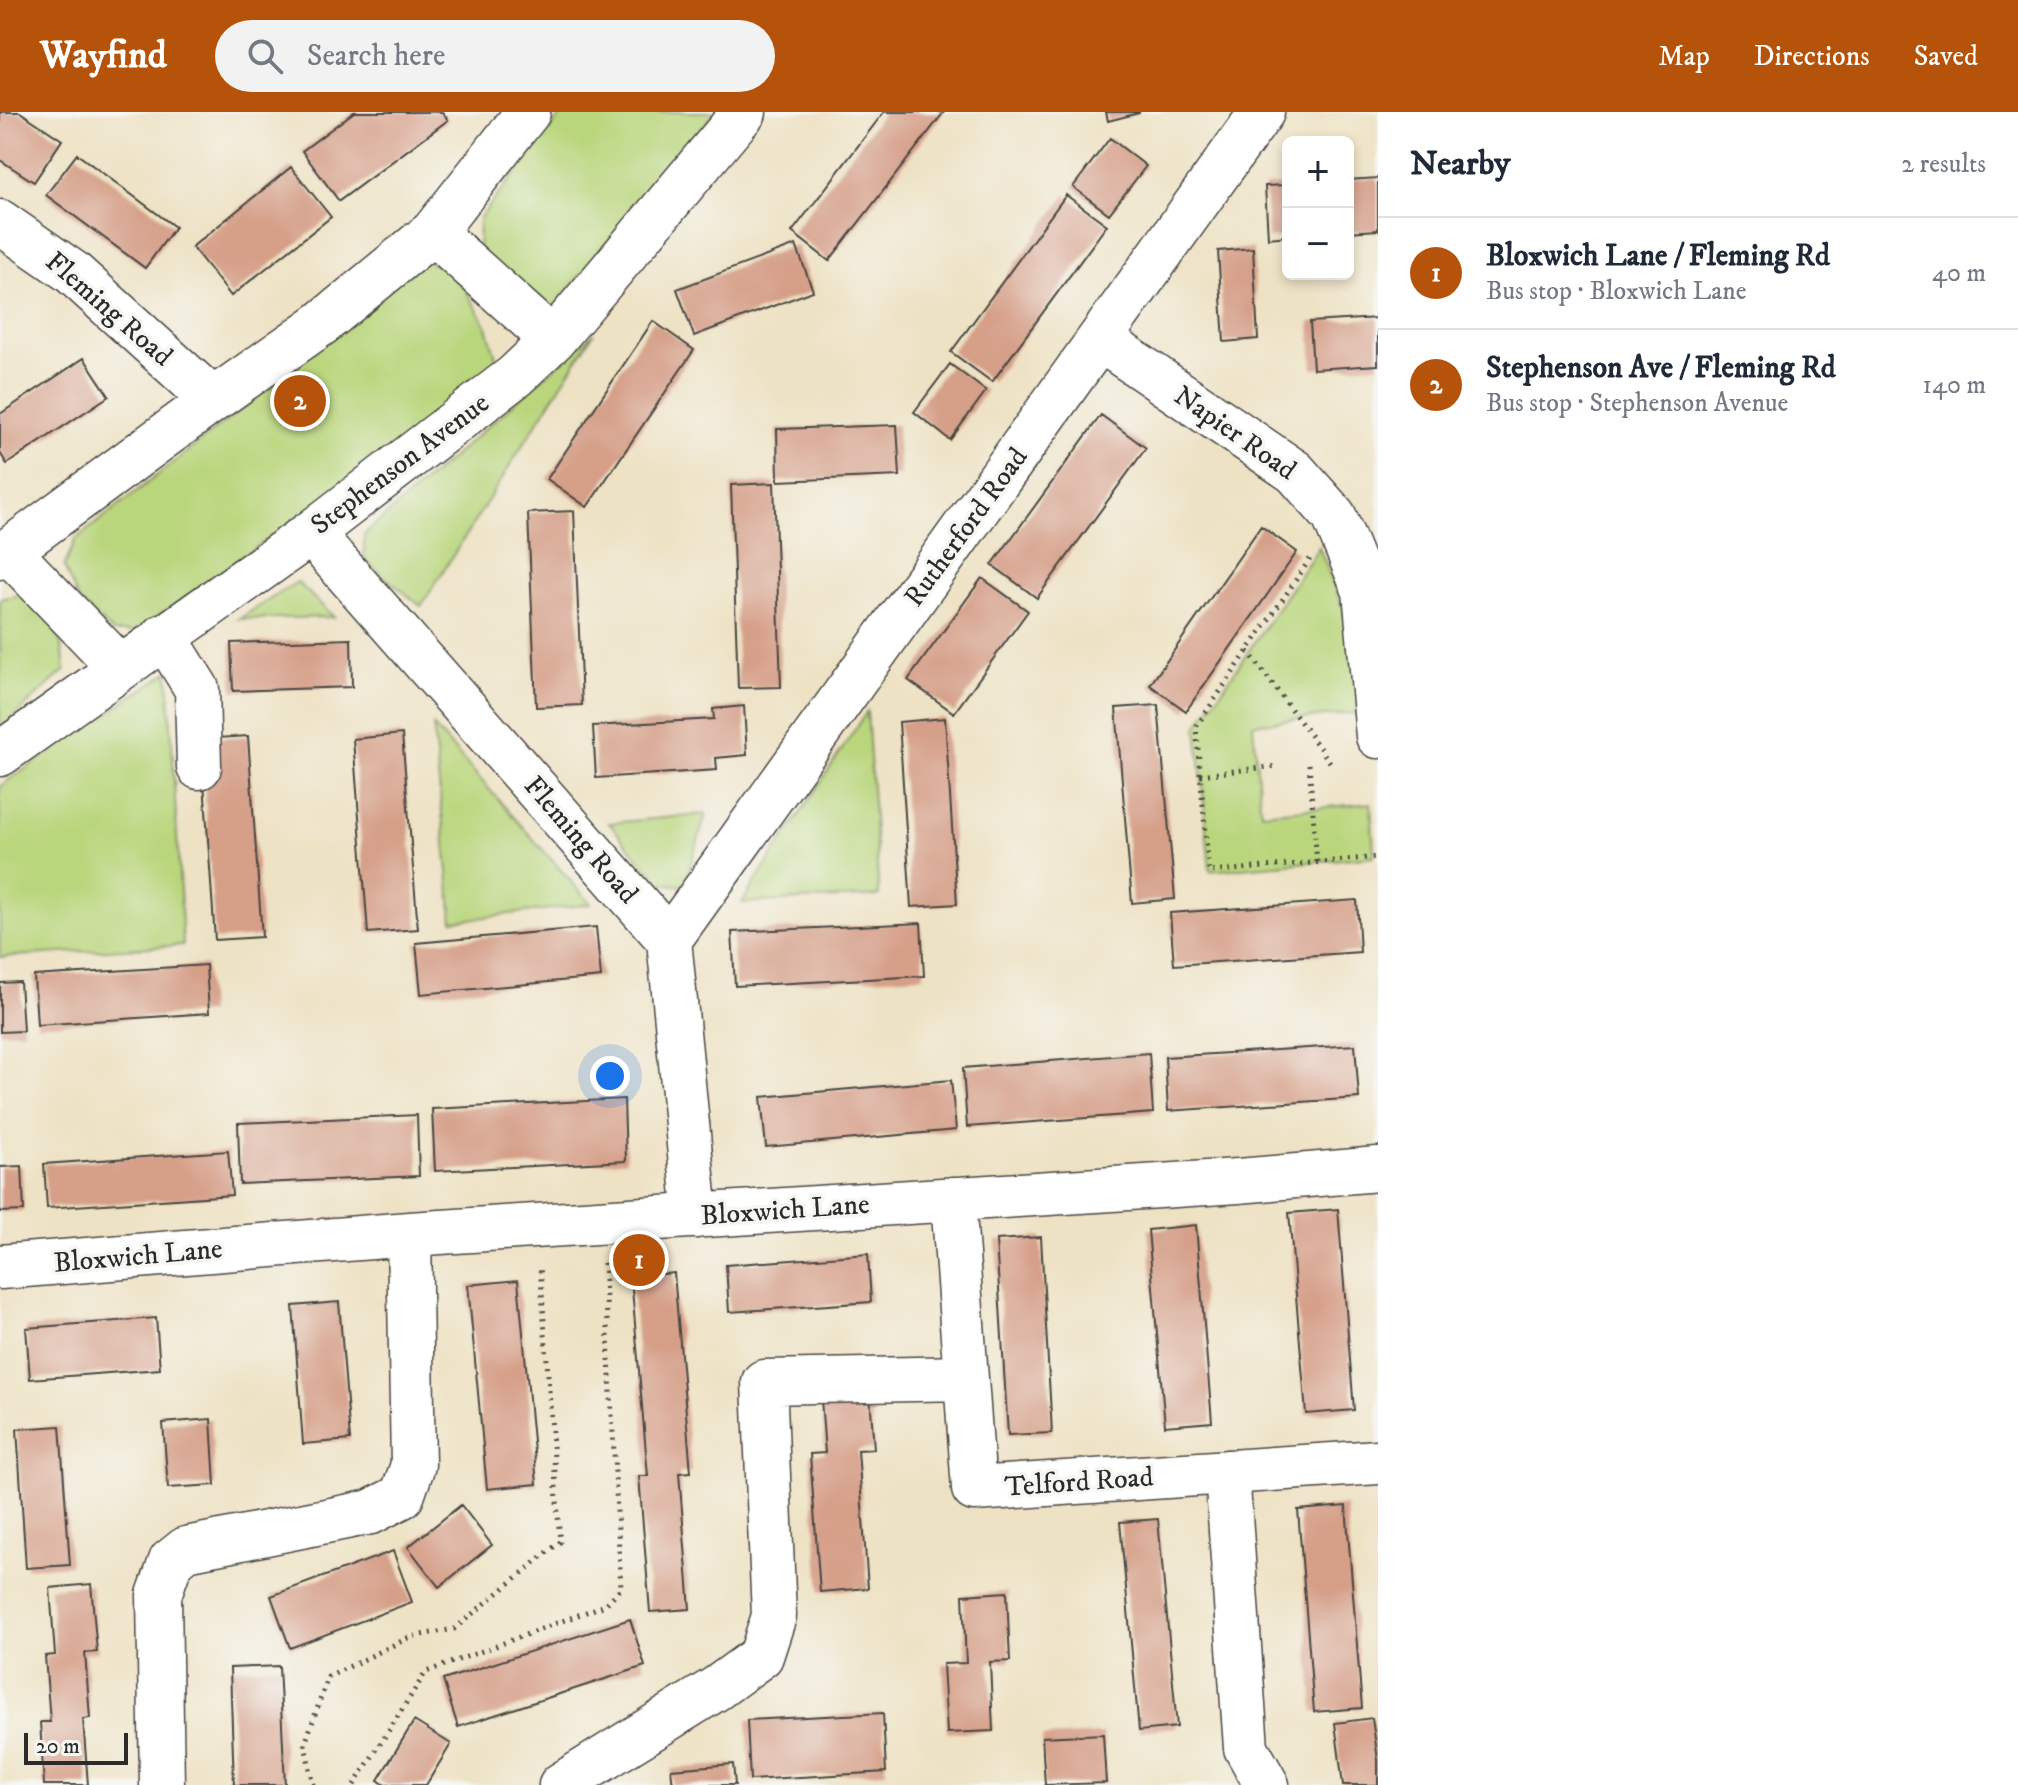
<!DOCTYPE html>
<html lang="en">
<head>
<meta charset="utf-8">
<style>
  body { margin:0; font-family:"IM FELL DW Pica",serif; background:#f2f2f3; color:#1f2937 }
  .controls { position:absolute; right:24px; top:24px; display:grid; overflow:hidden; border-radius:12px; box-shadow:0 4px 12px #0003 }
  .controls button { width:72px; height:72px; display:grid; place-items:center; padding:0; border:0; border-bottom:2px solid #e0e1e3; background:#fff; color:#1f2937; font:40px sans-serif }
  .scale { position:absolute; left:24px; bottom:20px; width:104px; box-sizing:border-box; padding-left:8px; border:4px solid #2b2b2b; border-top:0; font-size:22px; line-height:28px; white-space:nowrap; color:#2b2b2b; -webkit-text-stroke:6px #f6f6f2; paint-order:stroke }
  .you { position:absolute; left:610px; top:964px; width:28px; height:28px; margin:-20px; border:6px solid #fff; border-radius:50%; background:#1a73e8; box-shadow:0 0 0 12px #1a73e833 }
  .badge { display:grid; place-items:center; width:52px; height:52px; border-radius:50%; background:#b45309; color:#fff; font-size:26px; font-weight:700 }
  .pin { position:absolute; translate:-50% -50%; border:4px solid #fff; box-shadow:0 2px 8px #0006 }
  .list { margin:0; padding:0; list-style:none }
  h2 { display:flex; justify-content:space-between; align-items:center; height:104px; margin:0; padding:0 32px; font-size:34px }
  h2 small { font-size:26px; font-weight:400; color:#747a83 }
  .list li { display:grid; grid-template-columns:52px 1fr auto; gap:24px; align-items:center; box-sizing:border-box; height:112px; padding:0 32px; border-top:2px solid #e0e1e3 }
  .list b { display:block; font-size:30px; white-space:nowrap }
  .list p { margin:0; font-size:26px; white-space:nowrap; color:#747a83 }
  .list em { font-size:26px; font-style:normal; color:#747a83 }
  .icon { flex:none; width:44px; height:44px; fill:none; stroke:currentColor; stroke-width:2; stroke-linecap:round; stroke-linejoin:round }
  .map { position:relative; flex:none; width:1378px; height:1673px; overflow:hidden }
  header { display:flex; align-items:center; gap:48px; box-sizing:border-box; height:112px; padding:0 40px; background:#b45309; color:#fff }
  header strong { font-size:38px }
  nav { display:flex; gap:44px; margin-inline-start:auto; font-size:28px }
  .search { width:560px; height:72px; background:#f2f2f3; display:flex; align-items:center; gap:20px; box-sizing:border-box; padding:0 28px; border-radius:44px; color:#747a83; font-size:30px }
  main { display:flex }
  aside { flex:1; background:#fff }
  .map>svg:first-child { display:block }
  .green { fill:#bad67d; stroke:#728054; stroke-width:2 }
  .building { fill:#d59f88 }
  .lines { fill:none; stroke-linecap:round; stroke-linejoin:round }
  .minor-casing { stroke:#484642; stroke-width:47 }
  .path { stroke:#484642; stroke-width:5; stroke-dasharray:2 6; stroke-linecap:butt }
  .minor { stroke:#fff; stroke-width:44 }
  .labels { text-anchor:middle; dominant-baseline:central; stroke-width:7; stroke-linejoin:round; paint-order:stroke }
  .street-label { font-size:28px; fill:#2b2b2b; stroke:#f6f6f2 }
</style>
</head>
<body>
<header>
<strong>Wayfind</strong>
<div class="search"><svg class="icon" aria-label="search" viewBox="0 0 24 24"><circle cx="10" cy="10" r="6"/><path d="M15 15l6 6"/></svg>Search here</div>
<nav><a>Map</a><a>Directions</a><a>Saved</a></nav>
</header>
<main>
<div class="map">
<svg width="1378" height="1673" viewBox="0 0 1378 1673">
  <rect width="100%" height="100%" fill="#f6f6f2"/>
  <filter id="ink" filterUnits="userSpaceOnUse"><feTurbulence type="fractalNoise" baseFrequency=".0125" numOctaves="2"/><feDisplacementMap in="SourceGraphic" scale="16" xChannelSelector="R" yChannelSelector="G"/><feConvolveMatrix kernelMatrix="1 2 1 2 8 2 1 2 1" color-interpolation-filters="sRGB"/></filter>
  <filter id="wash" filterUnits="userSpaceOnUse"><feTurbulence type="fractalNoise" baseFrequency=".006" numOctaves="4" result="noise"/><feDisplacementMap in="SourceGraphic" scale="32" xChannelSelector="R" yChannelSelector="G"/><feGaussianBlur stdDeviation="1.8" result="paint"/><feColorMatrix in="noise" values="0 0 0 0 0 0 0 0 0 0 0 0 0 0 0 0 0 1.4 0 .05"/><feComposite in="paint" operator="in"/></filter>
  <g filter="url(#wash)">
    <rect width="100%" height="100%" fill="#eee2c4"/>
    <path class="green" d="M564,0H715L553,196L478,145L479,107Z
      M420,147L455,160L487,215L497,249L484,275L136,520H113L79,489L64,455L76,427L276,270Z
      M594,221L421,494L364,448V423Z
      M1319,435L1343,497L1362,600L1253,612L1261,701L1371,691L1374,744L1210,759L1197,615Z
      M297,470L334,505L239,507Z
      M28,481C51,503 63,526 65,558L0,617V487Z
      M168,560L183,833L0,845V674Z
      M867,599L879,784L742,791Z
      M433,614L591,792L453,809Z
      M706,702L684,774L660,771L609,711Z"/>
    <g id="blocks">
      <path class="building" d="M0,0H20L62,28L34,70L0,48Z
        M354,0H442L448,8L339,89L302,39Z
        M884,0H944L829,149L792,120Z
        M1106,0H1139V1L1108,9Z
        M1110,26L1146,54L1109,102L1073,75Z
        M77,42L175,115L145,156L46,83Z
        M291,55L331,105L231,184L192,135Z
        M1378,66V118L1348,120V68Z
        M1288,73V124L1268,126L1265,74Z
        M1066,83L1107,113L992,270L951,240Z
        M796,133L813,179L694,224L677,177Z
        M1253,136L1258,227L1224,230L1218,139Z
        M1378,206V253L1313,257L1310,210Z
        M653,209L694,238L587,395L547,367Z
        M84,246L109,284L7,352L0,341V302Z
        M950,252L986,279L950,328L914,300Z
        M1101,303L1146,336L1037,486L992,453Z
        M897,313L900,364L778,369L777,317Z
        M774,371L781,575L738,576L731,373Z
        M574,399L582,593L536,595L528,401Z
        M1261,414L1297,440L1186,599L1150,573Z
        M982,466L1028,499L954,601L908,568Z
        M351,527L352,575L233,579L231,531Z
        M1158,593L1175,787L1132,791L1116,596Z
        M744,594L747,643L716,646L717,658L596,666L593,614L714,607L713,597Z
        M945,606L957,792L911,795L899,610Z
        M402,622L418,817L368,821L353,627Z
        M248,624L262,825L215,828L201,627Z
        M1357,788L1360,840L1174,853L1170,801Z
        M921,811L924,864L735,874L732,820Z
        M596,815L601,865L421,882L416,831Z
        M206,853L209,901L37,913L34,864Z
        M20,870L23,919L0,920V871Z
        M1355,933L1359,986L1168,999L1165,945Z
        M1149,941L1153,1001L967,1015L963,956Z
        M951,968L956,1018L766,1035L761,985Z
        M624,987L626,1049L435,1059L432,997Z
        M417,1003L419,1064L240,1072L238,1011Z
        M228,1039L232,1083L47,1096L44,1052Z
        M22,1054L24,1099L0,1100V1055Z
        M1338,1097L1354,1298L1306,1302L1289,1101Z
        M1196,1113L1212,1310L1165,1314L1148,1118Z
        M1041,1125L1052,1321L1008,1323L996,1128Z
        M868,1142L871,1190L729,1200L726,1153Z
        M674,1161L691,1360L679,1361L690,1497L650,1500L639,1364H648L631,1165Z
        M518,1168L537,1372L487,1377L468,1173Z
        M339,1190L350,1328L303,1332L293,1194Z
        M156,1206L160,1257L30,1267L26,1216Z
        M870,1283L874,1337L858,1338L868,1476L820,1480L810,1342L825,1341L821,1287Z
        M211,1307L215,1373L168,1376L163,1311Z
        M60,1314L70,1453L26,1456L17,1317Z
        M461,1393L492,1433L439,1475L408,1435Z
        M1346,1394L1362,1596L1314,1600L1298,1398Z
        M1158,1407L1177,1615L1139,1619L1120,1410Z
        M393,1439L412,1490L290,1536L271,1484Z
        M91,1472L97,1540L85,1541L90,1606L83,1607L88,1673H44L40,1610H50L45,1544L55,1543L50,1476Z
        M1007,1480L1010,1549L990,1550L993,1619L947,1621L943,1552L966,1551L963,1483Z
        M630,1507L645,1554L458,1615L443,1568Z
        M279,1554L285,1673H234L230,1556Z
        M883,1601L886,1660L750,1668L747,1608Z
        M1372,1606L1378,1648V1673H1343L1335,1611Z
        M414,1609L451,1632L426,1673H385L378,1668Z
        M1103,1622L1106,1671L1045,1673L1042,1625Z
        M733,1652L735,1673H673L671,1657Z"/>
    </g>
  </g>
  <g filter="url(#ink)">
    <use href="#blocks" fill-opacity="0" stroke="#484642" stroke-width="2"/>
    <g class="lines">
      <defs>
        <path id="minor" d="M0,110L72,160L213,288
          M433,120L553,228
          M1101,228L1295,360L1334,404L1365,479L1378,624
          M311,421L669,828L696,1104
          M8,439L120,555
          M0,445L213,288L321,212L433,120L528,0
          M164,524L197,577L199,655
          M0,642L311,421L515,264L553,228L744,0
          M669,828L1262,0
          M953,1087L974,1377L1378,1350
          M0,1155L409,1122L1238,1069L1378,1057
          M1227,1360L1246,1636L1267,1673
          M162,1673L159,1483L171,1449L186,1437L371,1400L402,1384L413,1353L409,1122
          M561,1673L717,1576L761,1544L774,1504L764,1270L966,1266"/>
      </defs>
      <use href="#minor" class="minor-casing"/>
      <path class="path" d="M1310,447L1196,615L1209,760L1378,745
        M1248,539L1330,650
        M1309,652L1317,751
        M1200,663L1277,654
        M313,1673L305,1632L328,1565L410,1525L454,1517L560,1430L540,1153
        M354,1673L426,1560L605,1493L621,1476L604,1148"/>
      <use href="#minor" class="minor"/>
    </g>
  </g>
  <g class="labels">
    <g class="street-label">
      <text transform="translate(109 197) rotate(41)">Fleming Road</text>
      <text transform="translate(1235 321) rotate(35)">Napier Road</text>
      <text transform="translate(400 352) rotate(-37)">Stephenson Avenue</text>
      <text transform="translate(966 415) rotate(-54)">Rutherford Road</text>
      <text transform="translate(581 728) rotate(49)">Fleming Road</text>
      <text transform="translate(785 1098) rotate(-4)">Bloxwich Lane</text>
      <text transform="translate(138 1144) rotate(-5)">Bloxwich Lane</text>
      <text transform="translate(1079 1370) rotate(-4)">Telford Road</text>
    </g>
  </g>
</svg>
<div class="controls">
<button>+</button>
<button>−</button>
</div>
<div class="scale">20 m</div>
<div class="you"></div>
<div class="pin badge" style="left:639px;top:1148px">1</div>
<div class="pin badge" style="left:300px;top:289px">2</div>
</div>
<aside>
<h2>Nearby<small>2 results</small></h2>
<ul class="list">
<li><span class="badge">1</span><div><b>Bloxwich Lane / Fleming Rd</b><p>Bus stop · Bloxwich Lane</p></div><em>40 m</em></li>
<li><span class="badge">2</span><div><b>Stephenson Ave / Fleming Rd</b><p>Bus stop · Stephenson Avenue</p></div><em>140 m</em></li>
</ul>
</aside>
</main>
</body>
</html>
